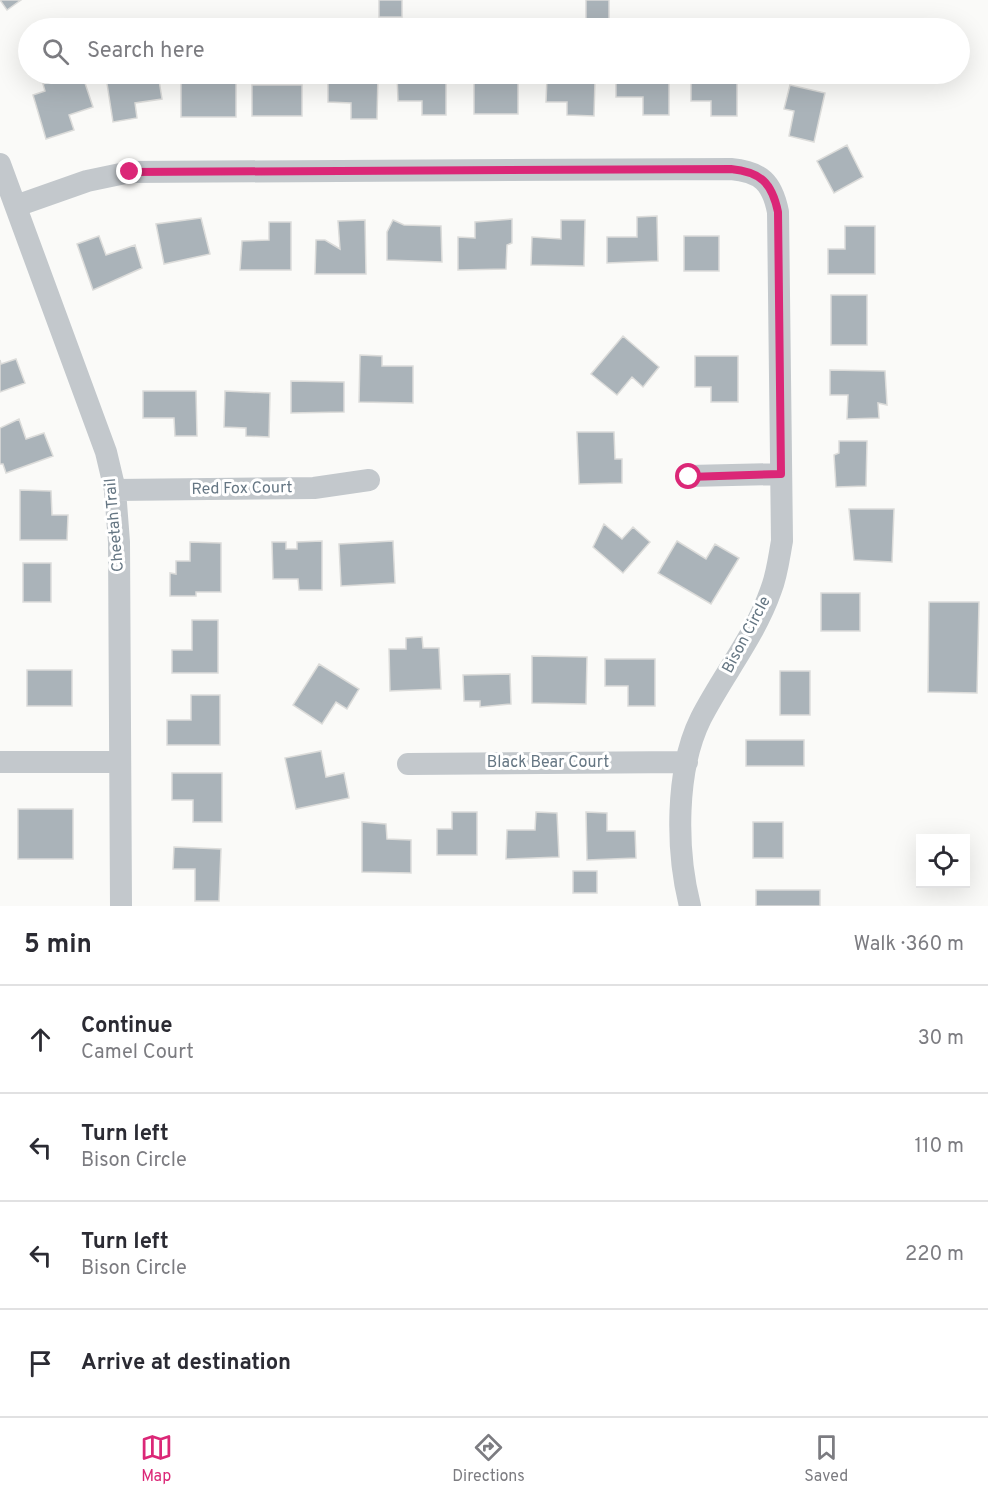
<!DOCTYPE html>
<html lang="en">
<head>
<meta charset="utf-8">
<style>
  body { margin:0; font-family:Overpass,sans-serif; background:#f7f7f7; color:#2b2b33 }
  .controls { position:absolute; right:18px; bottom:18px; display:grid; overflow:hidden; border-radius:0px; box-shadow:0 6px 24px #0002 }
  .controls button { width:54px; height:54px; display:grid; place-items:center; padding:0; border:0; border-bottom:2px solid #e1e1e2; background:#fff; color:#2b2b33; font:30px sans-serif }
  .stop { position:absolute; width:18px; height:18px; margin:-14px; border:4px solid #db2777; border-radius:50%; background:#fff }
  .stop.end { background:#db2777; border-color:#fff; box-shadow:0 2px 6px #0008 }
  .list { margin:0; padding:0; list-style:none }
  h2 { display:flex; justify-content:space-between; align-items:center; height:78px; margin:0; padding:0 24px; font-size:26px }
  h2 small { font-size:20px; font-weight:400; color:#7c7c81 }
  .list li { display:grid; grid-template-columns:39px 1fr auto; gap:18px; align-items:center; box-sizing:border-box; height:108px; padding:0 24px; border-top:2px solid #e1e1e2 }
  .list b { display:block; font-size:22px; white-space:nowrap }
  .list p { margin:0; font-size:20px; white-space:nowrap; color:#7c7c81 }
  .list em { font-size:20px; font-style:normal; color:#7c7c81 }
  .icon { flex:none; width:33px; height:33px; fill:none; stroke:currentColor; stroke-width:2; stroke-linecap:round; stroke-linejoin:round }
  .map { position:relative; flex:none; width:988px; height:906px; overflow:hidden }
  .search { position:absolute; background:#fff; box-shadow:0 6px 24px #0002; left:18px; right:18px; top:18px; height:66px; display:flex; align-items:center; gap:15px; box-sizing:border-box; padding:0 21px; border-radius:33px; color:#7c7c81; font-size:22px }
  .sheet { height:510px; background:#fff }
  nav { display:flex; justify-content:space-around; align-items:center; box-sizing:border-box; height:84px; border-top:2px solid #e1e1e2; background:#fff; font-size:16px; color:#7c7c81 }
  nav a { display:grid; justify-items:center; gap:3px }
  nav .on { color:#db2777 }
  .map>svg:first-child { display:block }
  .building { fill:#aab3b9; stroke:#dcdcda; stroke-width:1.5 }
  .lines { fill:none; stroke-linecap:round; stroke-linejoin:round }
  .minor { stroke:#c3c8cc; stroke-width:22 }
  .route { stroke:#db2777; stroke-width:8 }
  .labels { text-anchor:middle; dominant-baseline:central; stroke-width:6; stroke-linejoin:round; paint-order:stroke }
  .street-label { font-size:16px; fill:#657683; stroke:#fff }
</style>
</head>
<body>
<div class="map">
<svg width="988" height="906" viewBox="0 0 988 906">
  <rect width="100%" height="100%" fill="#fafaf8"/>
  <path class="building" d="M0,0H21L7,10Z
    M379,0H402V17H379Z
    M586,0H609V21H586Z
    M76,74H82L93,107L69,115L74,130L46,139L33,95L45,91L43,84Z
    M130,74H158L162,99L135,103L137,118L113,122L106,77Z
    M181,74H236V117H181Z
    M328,74H378L377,119H351V103L328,102Z
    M397,74L446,75V115H422V101H398Z
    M474,74H518V114H474Z
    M691,76H737V116H711V101H691Z
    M547,77L595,79L594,116L567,115V102H546Z
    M616,80H669V115H643V97H616Z
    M252,85H302V116H252Z
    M790,85L825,93L814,142L789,136L794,111L784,109Z
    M847,145L863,177L834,193L817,161Z
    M657,216L658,261L607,263V237H637V217Z
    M201,218L210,254L164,264L156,224Z
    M512,219V243L507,245L506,269L458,270V237L475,238V222Z
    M365,220L366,274H315L316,240H325L340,249L338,221Z
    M393,220L404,225L441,226L442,262L387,260V232Z
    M561,220H585L584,266L531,265L532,237L561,239Z
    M269,222H291V270H240L242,241L269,240Z
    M845,226H875V274H828V249H845Z
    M99,236L106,255L135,245L142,268L93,290L77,244Z
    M684,236H719V271H684Z
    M831,295H867V345H831Z
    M623,336L659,367L643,387L632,377L617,395L591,374Z
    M360,355L382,356V366H413V403L359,402Z
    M695,356H738V402H711V387H695Z
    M16,359L25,383L0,392V360L1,364Z
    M830,370L885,371L887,405L878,403L879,418L847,419L848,395H830Z
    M291,381L344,382V412L291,413Z
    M143,391H196L197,436H175L174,418H143Z
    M225,391L270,393L269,437L246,436V428L224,427Z
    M19,419L26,439L44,433L53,456L6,473L3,464H0V428Z
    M577,432H614L615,459H622V483L579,484Z
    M839,441H867L866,486L836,487L834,455L839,453Z
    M20,490L51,491L52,515H68L67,540H20Z
    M849,509H894L892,562L854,560Z
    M604,524L622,539L633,527L650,542L623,573L593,547Z
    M322,541V590H299L298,579H273L272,542H286V549H297V542Z
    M393,541L395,583L341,586L339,544Z
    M677,541L706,559L715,544L739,558L711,604L658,573Z
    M190,542L221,543V592H196V596H170V573L176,574V561H190Z
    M23,563H51V602H23Z
    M821,593H860V631H821Z
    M929,602H979L977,693L928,692Z
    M192,620H218V673H172V650H192Z
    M422,637L423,648H439L441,689L390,691L389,649H406V638Z
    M532,656L587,657L586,704L532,703Z
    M605,659H655V706H628V686H605Z
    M319,664L359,689L347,709L336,702L322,724L293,705Z
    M27,670H72V706H27Z
    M780,671H810V715H780Z
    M510,674L511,704L480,707V701H464L463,675Z
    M191,695H220V745H167V720H191Z
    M746,740H804V766H746Z
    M321,751L326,777L344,773L349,798L296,809L285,758Z
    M172,773H222V822H193V800H172Z
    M18,809H73V859H18Z
    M452,812H477V855H437V829H452Z
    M536,812L557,813L559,857L506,859L507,830H535Z
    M586,812L607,813V831H635L636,858L587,860Z
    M362,822L386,824L387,839L411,840V873L362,872Z
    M753,822H783V858H753Z
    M174,847L221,849L219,901H195V869H173Z
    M573,871H597V893H573Z
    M756,890H820V906H756Z"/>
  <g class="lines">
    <path class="minor" d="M0,164L106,452L115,490L119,542L121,906
      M16,206L87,181L130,172L731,169C761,172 772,182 778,212L782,541C779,557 777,575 771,590C755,636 723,675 701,718C675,770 676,851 690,906
      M689,476L781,474
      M115,490L314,488L369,480
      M0,762H120
      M408,764L687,762"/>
  </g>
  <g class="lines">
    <path class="route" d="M130,172L731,169C761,172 772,183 778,212L781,474L689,477"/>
  </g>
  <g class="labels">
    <g class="street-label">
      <text transform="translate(242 489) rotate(-1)">Red Fox Court</text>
      <text transform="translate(115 525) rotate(-95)">Cheetah Trail</text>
      <text transform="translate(747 635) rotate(-62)">Bison Circle</text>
      <text x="548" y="763">Black Bear Court</text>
    </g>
  </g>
</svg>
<div class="controls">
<button><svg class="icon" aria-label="locate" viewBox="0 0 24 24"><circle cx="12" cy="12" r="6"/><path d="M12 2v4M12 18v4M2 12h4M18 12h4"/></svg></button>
</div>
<div class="stop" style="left:689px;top:477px"></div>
<div class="stop end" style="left:130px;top:172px"></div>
<div class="search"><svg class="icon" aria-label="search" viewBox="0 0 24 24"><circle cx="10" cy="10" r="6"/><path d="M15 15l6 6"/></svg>Search here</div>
</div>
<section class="sheet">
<h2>5 min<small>Walk · 360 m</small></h2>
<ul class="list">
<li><svg class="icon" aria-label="ahead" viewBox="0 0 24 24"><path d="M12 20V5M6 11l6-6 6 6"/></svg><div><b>Continue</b><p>Camel Court</p></div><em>30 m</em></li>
<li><svg class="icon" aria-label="left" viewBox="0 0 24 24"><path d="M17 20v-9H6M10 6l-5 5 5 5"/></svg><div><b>Turn left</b><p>Bison Circle</p></div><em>110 m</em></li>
<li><svg class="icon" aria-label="left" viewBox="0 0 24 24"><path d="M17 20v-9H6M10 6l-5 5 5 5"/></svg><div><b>Turn left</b><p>Bison Circle</p></div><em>220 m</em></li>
<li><svg class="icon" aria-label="arrive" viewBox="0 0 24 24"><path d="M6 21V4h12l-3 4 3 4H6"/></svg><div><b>Arrive at destination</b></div></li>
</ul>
</section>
<nav>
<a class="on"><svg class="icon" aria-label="map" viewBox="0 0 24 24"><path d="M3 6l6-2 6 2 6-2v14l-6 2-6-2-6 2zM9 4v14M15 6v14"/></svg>Map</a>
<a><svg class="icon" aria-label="directions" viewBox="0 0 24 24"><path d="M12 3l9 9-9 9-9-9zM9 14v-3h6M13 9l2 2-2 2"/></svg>Directions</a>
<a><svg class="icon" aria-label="saved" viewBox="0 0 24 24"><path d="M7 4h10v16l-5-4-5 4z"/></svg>Saved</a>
</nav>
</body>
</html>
